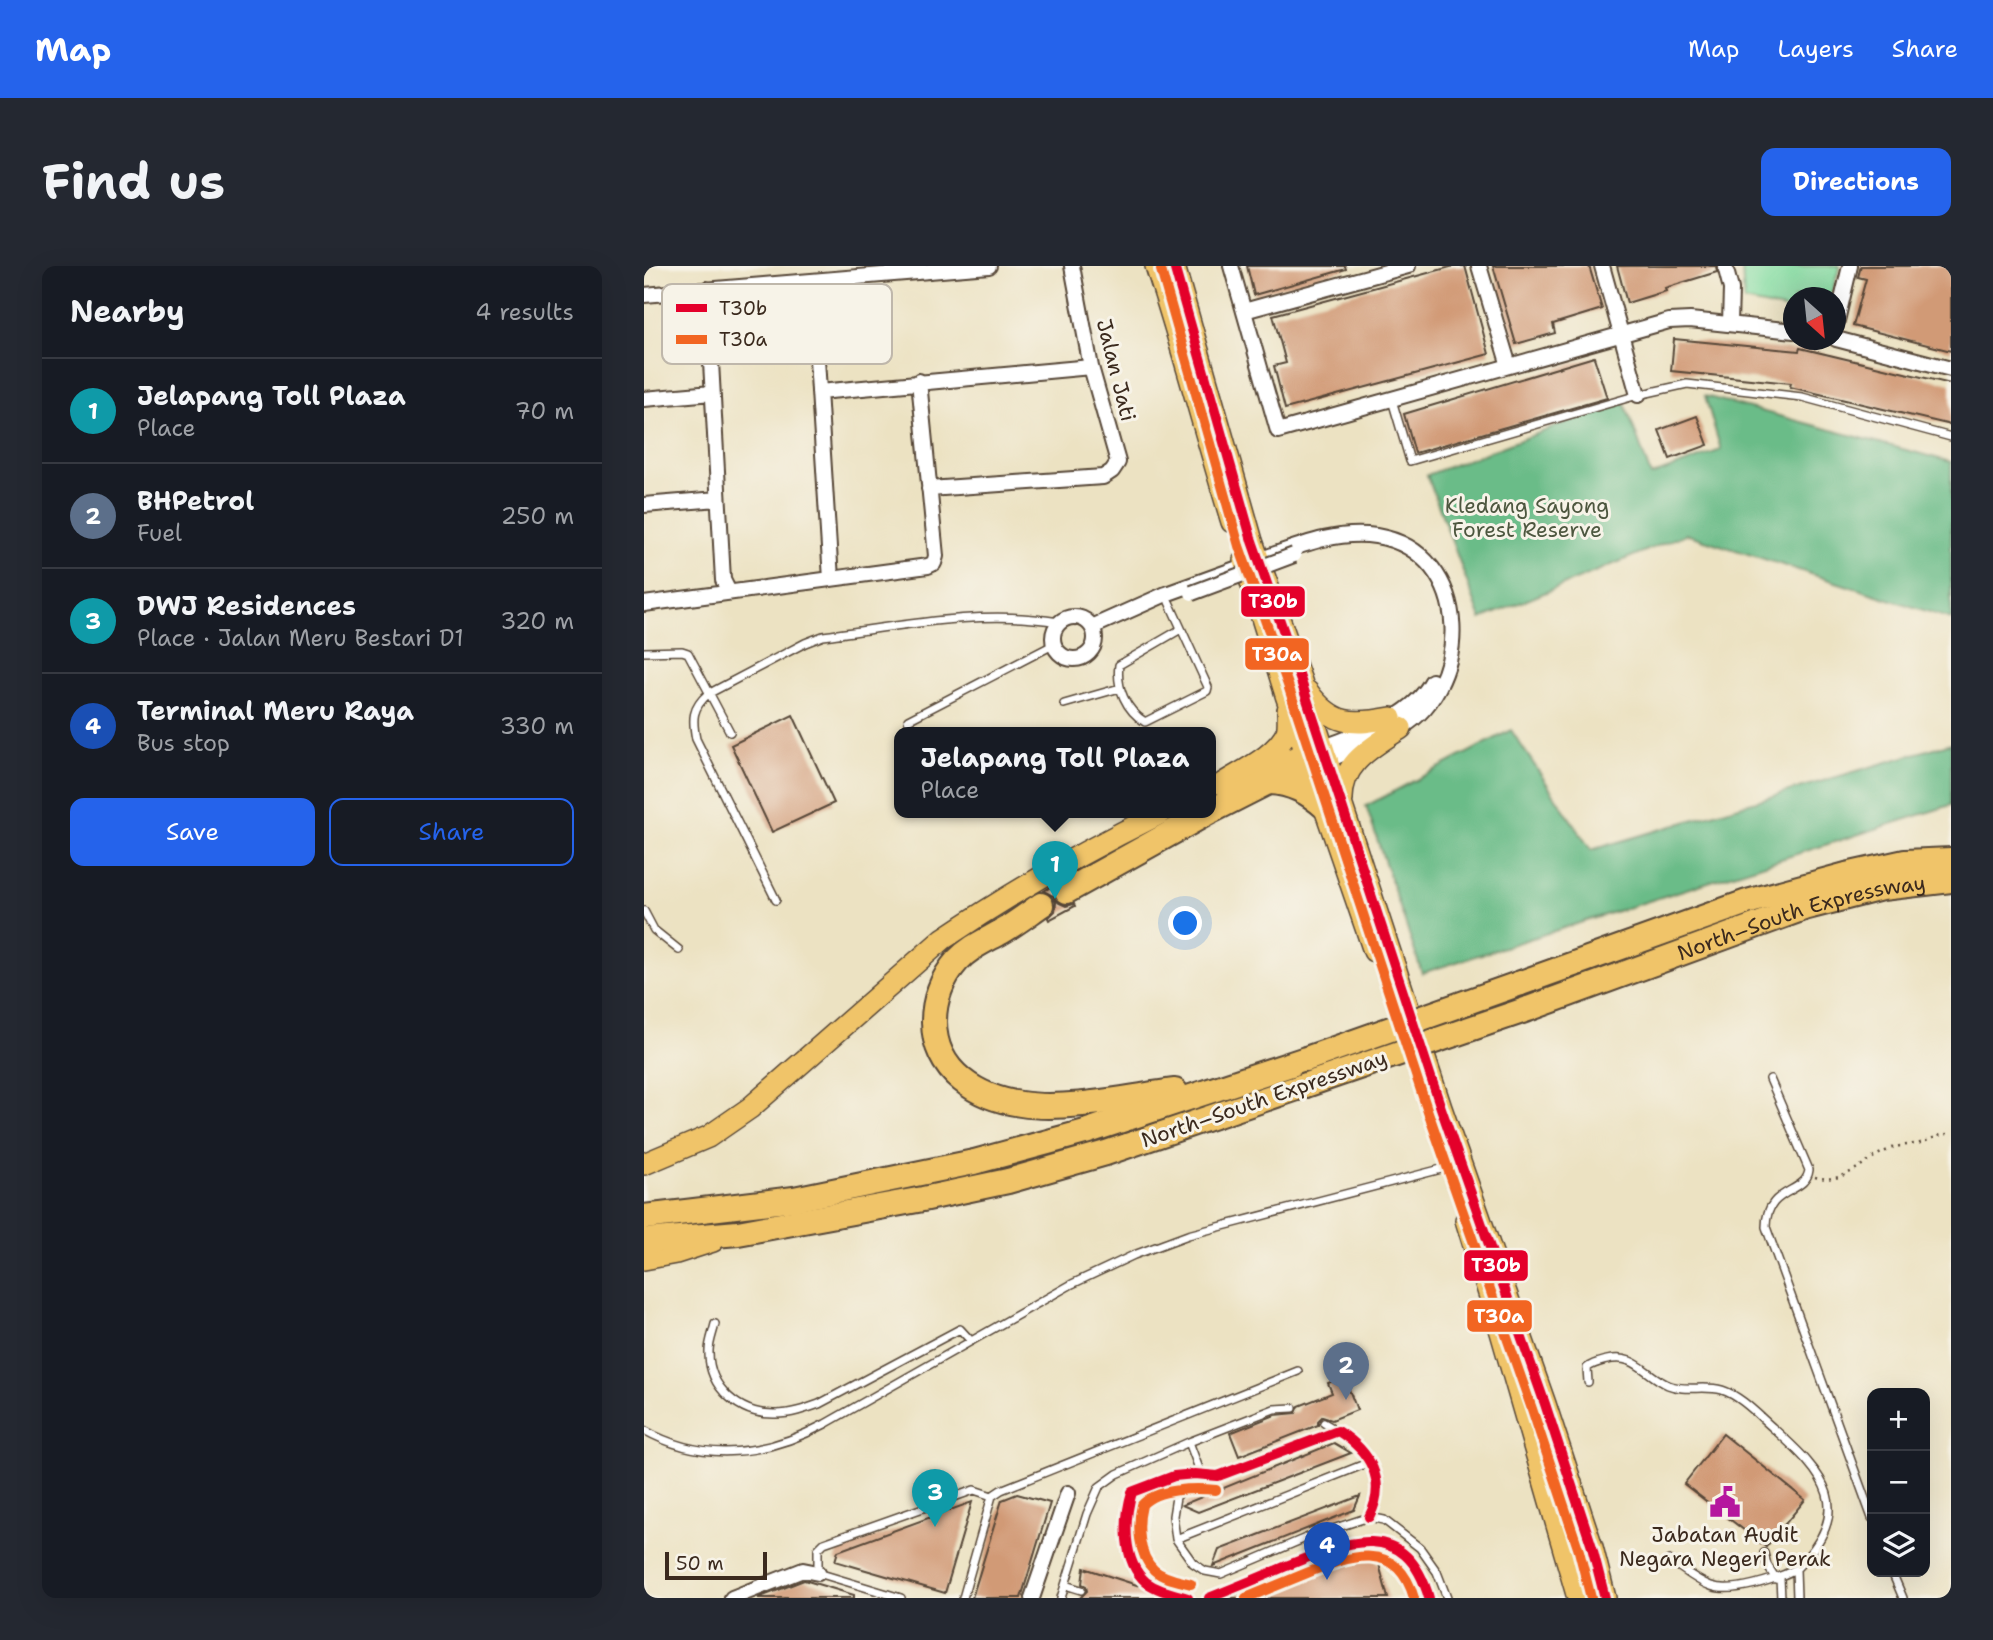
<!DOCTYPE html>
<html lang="en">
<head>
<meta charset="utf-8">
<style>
  body { margin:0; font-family:"Shantell Sans",sans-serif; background:#242831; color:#f1f3f6 }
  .controls { position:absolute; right:21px; bottom:21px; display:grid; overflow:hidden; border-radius:14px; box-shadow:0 7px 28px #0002 }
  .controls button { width:63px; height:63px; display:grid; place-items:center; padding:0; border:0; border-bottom:2px solid #363941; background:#171b24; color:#f1f3f6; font:35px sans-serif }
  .compass { position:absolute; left:1139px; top:21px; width:63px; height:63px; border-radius:50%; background:#171b24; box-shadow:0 7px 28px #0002; rotate:153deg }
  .scale { position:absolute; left:21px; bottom:18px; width:102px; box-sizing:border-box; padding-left:7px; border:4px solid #3b2a1e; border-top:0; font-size:19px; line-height:24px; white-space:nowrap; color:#3b2a1e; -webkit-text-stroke:5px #f7f3e8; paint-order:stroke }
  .you { position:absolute; left:542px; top:658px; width:24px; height:24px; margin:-18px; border:5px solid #fff; border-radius:50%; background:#1a73e8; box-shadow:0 0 0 10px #1a73e833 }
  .badge { display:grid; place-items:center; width:46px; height:46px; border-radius:50%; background:#2563eb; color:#fff; font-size:23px; font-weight:700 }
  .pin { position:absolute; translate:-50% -58px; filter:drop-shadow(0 2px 4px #0008) }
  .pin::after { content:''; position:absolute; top:37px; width:24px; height:21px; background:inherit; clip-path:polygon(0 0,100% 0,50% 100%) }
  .popup { position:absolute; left:250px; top:461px; width:322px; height:91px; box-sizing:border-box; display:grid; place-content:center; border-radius:14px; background:#171b24; filter:drop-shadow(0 2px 5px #0005); font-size:23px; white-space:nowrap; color:#9ea1a6 }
  .popup b { font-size:26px; color:#f1f3f6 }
  .popup::after { content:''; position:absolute; left:50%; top:100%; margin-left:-14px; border:14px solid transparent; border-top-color:#171b24 }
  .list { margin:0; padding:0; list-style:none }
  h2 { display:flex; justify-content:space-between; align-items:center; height:91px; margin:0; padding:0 28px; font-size:30px }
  h2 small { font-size:23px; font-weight:400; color:#9ea1a6 }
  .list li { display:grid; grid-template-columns:46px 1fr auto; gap:21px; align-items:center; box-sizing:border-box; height:105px; padding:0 28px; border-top:2px solid #363941 }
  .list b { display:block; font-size:26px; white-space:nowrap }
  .list p { margin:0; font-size:23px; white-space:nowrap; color:#9ea1a6 }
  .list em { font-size:23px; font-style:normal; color:#9ea1a6 }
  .actions { display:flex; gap:14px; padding:21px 28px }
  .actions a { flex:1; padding:16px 0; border:2px solid #2563eb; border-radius:14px; text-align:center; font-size:24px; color:#2563eb }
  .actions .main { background:#2563eb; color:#fff }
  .icon { flex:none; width:38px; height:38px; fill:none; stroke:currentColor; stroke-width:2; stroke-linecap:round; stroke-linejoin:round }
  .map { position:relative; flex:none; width:1307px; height:1332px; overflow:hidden; border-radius:14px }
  header { display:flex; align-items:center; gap:42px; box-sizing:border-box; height:98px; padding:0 35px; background:#2563eb; color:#fff }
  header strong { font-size:33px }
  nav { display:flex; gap:38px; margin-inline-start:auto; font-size:24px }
  .intro { display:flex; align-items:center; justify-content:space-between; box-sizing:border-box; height:168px; padding:0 42px }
  h1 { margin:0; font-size:49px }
  .button { padding:18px 32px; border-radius:14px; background:#2563eb; color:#fff; font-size:24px; font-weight:700 }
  main { display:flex; gap:42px; padding:0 42px }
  aside { flex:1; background:#171b24; border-radius:14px; box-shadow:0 7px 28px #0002 }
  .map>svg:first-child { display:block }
  .green { fill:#83dda2; stroke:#5f8460; stroke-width:2 }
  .forest { fill:#6abc88; stroke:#527353; stroke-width:2 }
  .building { fill:#d19a76 }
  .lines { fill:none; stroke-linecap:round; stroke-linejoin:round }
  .service-casing { stroke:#564637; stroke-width:10 }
  .minor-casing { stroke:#564637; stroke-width:18 }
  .primary-casing { stroke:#564637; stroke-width:24 }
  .motorway-casing { stroke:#564637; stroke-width:28 }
  .path { stroke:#564637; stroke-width:2.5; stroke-dasharray:2 5; stroke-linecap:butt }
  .service { stroke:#fff; stroke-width:7 }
  .minor { stroke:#fff; stroke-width:14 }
  .primary { stroke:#f0c469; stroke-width:21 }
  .motorway { stroke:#f0c469; stroke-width:24 }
  .minor-bridge-casing { stroke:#564637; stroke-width:18; stroke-linecap:butt }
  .motorway-bridge-casing { stroke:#564637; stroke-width:28; stroke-linecap:butt }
  .minor-bridge { stroke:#fff; stroke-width:14 }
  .motorway-bridge { stroke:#f0c469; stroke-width:24 }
  .bus-1-casing { stroke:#f7f3e8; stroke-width:16 }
  .bus-2-casing { stroke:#f7f3e8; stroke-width:16 }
  .bus-1 { stroke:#e4002b; stroke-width:10 }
  .bus-2 { stroke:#f26522; stroke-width:10 }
  .labels { text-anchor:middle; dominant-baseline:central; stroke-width:6; stroke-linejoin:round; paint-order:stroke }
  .street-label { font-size:21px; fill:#3b2a1e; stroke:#f7f3e8 }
  .park-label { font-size:21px; fill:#4d573f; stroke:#f7f3e8 }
  .poi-label { font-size:21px; fill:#3b2a1e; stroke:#f7f3e8 }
  .key { fill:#f7f3e8; stroke:#bfb7ab; stroke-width:2 }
  .key-label { font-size:19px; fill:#3b2a1e }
  .line-badge { stroke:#f7f3e8; stroke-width:2.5 }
  .badge-label { font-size:19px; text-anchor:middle; font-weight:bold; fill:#fff }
</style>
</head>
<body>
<header>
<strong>Map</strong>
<nav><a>Map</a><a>Layers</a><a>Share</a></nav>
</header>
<div class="intro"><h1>Find us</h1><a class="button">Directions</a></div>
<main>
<aside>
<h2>Nearby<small>4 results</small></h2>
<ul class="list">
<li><span class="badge" style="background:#0f9aa8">1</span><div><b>Jelapang Toll Plaza</b><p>Place</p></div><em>70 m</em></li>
<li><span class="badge" style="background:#5c6f8a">2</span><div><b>BHPetrol</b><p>Fuel</p></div><em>250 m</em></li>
<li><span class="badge" style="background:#0f9aa8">3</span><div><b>DWJ Residences</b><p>Place · Jalan Meru Bestari D1</p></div><em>320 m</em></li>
<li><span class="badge" style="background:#1a4fb4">4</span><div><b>Terminal Meru Raya</b><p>Bus stop</p></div><em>330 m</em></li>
</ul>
<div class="actions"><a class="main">Save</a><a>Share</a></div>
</aside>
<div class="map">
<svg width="1307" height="1332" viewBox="0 0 1307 1332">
  <rect width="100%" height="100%" fill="#f7f3e8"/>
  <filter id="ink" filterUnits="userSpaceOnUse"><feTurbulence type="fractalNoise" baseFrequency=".0143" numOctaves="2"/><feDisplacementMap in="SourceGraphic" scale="14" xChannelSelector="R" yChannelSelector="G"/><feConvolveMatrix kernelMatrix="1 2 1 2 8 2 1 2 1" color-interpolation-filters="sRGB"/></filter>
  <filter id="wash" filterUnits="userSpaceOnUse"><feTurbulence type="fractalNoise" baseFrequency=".00686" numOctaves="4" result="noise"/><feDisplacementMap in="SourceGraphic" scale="28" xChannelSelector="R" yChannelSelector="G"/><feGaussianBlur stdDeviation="1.57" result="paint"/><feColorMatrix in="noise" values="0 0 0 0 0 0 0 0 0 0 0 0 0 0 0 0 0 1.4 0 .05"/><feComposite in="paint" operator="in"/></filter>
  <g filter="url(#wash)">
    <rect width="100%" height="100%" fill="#ece2c2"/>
    <path class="green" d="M1098,0H1196L1186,31L1150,32L1149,45L1100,35Z"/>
    <path class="forest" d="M1061,130L1307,196V353L1042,268L837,353L783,209L980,135L1007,210L1077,184Z
      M867,464L947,584L1307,477V539L778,707L722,540Z"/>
    <g id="blocks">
      <path class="building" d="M603,0H701L702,3L610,29Z
        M810,0H821L845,88L641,143L630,100L642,97L629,49Z
        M849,0H945L958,43L909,58L911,67L872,78Z
        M973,0H1072L1073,6L1021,22L1022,25L983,37Z
        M1217,0H1307V85L1209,60L1222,13L1214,11Z
        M1030,73L1155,85L1156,82L1307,118V159L1146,121L1147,117L1027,105Z
        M950,91L963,132L771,187L760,148Z
        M1053,150L1064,179L1026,193L1015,164Z
        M149,449L190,537L128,566L87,479Z
        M410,619V632L415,637L422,640L430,638L431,640L405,654L404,652L411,645L412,637L409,630L400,625Z
        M700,1111L713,1144L688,1154L678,1151L674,1155V1159L595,1190L586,1167L631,1149L652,1147L655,1140L688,1127L684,1117Z
        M1079,1168L1161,1234L1122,1281L1040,1218Z
        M690,1177L707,1187L554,1246L538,1239Z
        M373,1228L406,1237L377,1332H328L358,1234Z
        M716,1230L710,1244L569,1300L575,1284Z
        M328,1236L301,1327L191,1295L194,1285Z
        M718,1281L735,1298L744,1332H583L707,1283Z
        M440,1302L499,1321L521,1332H436L443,1325L442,1320L438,1318Z
        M160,1314L210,1329V1332H114Z"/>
    </g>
  </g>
  <g filter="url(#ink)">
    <use href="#blocks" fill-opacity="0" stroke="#564637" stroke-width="2"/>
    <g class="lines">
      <defs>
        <path id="service" d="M748,134L766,195L994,129L1043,118L1158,131L1307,171
          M525,336L564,421L563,425L501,456C482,444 472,422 475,399L537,363
          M0,386L38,385L44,387L86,466
          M420,438L476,422
          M264,454L409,379
          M132,634L52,473C48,453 48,442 64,428L161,377L179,370C257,360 336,343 415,356
          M0,645L10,664L35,684
          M1126,813L1165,904C1162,929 1122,920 1122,961L1228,1252
          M71,1058C69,1067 65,1076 65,1085C64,1122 96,1149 132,1148C147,1148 161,1143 175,1138L316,1063L327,1075
          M944,1116L943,1102C949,1097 955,1096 963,1094C991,1087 1001,1109 1024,1119C1041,1126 1060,1119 1078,1124C1097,1130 1115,1150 1129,1162C1182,1209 1212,1243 1152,1303L1153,1332
          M680,1157L694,1165
          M0,1164C60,1198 123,1189 181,1158L428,1018L490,989L544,969L805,901
          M545,1176L557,1208
          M725,1251C747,1221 725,1180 694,1165L542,1222L532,1231L529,1250L532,1273L549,1297L561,1305L577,1308L664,1271L725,1251L740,1254L776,1282L793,1306L803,1332
          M532,1273L726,1196
          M1120,1287L1123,1299L1132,1313
          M1025,1294C1038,1302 1052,1315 1067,1320C1088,1328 1133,1313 1152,1303
          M1248,1306L1259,1332
          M1136,1312L1137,1332
          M421,1319L437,1324
          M257,1332L174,1307V1283L180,1277L330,1224L348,1230
          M319,1332L348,1230L357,1224L654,1105
          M417,1332L443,1248L455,1221L473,1208L545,1176L630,1143L649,1142
          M544,1332C529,1328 511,1325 499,1313C495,1308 491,1300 489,1294C478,1267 479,1253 488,1226C517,1211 540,1205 573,1210
          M565,1332C594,1320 622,1309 650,1297C673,1288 698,1275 722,1275C755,1275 779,1303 785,1332"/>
        <path id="minor" d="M587,0L634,165L1025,55L1046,54L1150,65
          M835,0L865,100
          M958,0L994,129
          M1081,0L1087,23L1086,57
          M168,15L187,313
          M63,23L79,314L85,326
          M0,29L345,0
          M600,45L764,0
          M1192,59L1206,0
          M1192,73L1307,103
          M175,126L447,101
          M0,133L68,127
          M285,223L459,211L468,205L474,196L447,101L428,0
          M0,239L74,233
          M623,291C657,279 695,264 732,270C831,286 831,427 749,466
          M0,338L284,300L290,297L292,290L275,115
          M409 372a21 21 0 1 1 42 0a21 21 0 1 1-42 0Z
          M448,361L522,328L594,302
          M678,482C716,467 768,453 788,415
          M682,495L724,477
          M88,1332L159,1304L174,1307
          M388,1332L424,1227"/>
        <path id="primary" d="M512,0C540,85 562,171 588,256
          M530,0L608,275L657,415L797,842L901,1138L948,1281L961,1332
          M600,294L642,429L730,685
          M664,426C689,460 709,459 747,452
          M608,507L673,484
          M578,518C598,505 632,490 643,466C645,460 644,451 644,444
          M698,534C697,496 729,481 757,462
          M0,898L64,871L106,842L299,673C368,626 442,584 517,547
          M822,954L857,1066L934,1332
          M0,993L32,987L69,975"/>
        <g id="motorway">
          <path d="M625,516C648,517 664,526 681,541"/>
          <path d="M567,545L624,516L682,495"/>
          <path d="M423,625L563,547"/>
          <path d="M397,639C384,648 371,658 357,666C341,675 326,681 313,695C283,729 280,784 318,814C334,827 356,835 377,838C422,845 485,831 531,825"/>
          <path d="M874,718L1103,636L1202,609L1261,596L1307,594"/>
          <path id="s1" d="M884,743L1160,642L1238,622L1307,614"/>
          <path d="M0,951L150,933L330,896L441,866L662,793"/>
          <path d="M0,975L94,967L279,933L364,915L462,887L659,820"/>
        </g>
      </defs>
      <use href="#service" class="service-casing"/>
      <use href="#minor" class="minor-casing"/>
      <use href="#primary" class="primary-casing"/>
      <use href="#motorway" class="motorway-casing"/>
      <path class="path" d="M1171,911C1203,919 1218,894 1244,884C1254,879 1265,879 1276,877C1287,874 1296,867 1307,868"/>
      <use href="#service" class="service"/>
      <use href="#minor" class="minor"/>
      <use href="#primary" class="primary"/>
      <use href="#motorway" class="motorway"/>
      <defs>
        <path id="minor-bridge" d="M548,327L650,289"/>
        <path id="motorway-bridge" d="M662,793L874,718
          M659,820L884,743"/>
      </defs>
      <use href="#minor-bridge" class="minor-bridge-casing"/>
      <use href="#motorway-bridge" class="motorway-bridge-casing"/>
      <use href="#minor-bridge" class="minor-bridge"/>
      <use href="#motorway-bridge" class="motorway-bridge"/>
      <defs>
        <path id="bus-1" d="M530,0L608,275L657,415L797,842L901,1138L948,1281L961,1332
          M544,1332C530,1328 514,1325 502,1316C478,1295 480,1253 488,1226L530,1210L551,1208L574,1210L694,1165C726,1185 744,1215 725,1251
          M565,1332C590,1322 615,1312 640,1301C698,1277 761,1248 785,1332"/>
        <path id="bus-2" d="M517,4L595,280L644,419L784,846L888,1143L935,1285L947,1332
          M547,1318C536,1315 520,1313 510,1304C494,1289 493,1259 498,1239C512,1222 552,1222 572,1224
          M602,1332C622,1324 643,1315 663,1307C705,1290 753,1272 770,1332"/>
      </defs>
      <use href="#bus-1" class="bus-1-casing"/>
      <use href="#bus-2" class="bus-2-casing"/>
      <use href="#bus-1" class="bus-1"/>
      <use href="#bus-2" class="bus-2"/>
    </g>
  </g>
  <defs>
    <symbol id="civic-bare" viewBox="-9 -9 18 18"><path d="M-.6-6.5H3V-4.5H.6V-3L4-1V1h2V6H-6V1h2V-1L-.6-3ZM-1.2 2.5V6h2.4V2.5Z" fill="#b5179e" stroke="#f7f3e8" stroke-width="2.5" paint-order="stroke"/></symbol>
  </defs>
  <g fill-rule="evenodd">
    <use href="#civic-bare" x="1059" y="1214" width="44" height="44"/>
  </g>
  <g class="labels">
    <g class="street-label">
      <text transform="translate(472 104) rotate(76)">Jalan Jati</text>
      <text stroke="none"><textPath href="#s1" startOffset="289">North–South Expressway</textPath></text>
      <text transform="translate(620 833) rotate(-19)">North–South Expressway</text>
    </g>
    <g class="park-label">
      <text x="883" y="240">Kledang Sayong<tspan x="883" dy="24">Forest Reserve</tspan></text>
    </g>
    <g class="poi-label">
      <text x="1081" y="1269">Jabatan Audit<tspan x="1081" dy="24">Negara Negeri Perak</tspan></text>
    </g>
  </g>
  <rect x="18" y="18" width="230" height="80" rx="10" class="key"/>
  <rect x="32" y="38" width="31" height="8" fill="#e4002b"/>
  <rect x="32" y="69" width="31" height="9" fill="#f26522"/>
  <g class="key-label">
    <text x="75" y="49">T30b</text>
    <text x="75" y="80">T30a</text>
  </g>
  <g class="line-badge">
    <rect x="596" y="319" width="66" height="33" rx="7" fill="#e4002b"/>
    <rect x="600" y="371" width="66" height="34" rx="7" fill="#f26522"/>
    <rect x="819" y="983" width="66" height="33" rx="7" fill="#e4002b"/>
    <rect x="822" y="1033" width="67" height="34" rx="7" fill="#f26522"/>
  </g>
  <g class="badge-label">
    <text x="629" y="342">T30b</text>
    <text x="633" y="395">T30a</text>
    <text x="852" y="1006">T30b</text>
    <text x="855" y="1057">T30a</text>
  </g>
</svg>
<div class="controls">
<button>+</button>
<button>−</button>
<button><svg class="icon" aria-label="layers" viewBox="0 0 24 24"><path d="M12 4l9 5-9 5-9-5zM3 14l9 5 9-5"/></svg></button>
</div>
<svg class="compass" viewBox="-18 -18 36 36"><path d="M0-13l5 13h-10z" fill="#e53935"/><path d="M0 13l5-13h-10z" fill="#9ea1a6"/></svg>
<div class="scale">50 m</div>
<div class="you"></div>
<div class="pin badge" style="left:411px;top:633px;background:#0f9aa8">1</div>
<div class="popup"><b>Jelapang Toll Plaza</b>Place</div>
<div class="pin badge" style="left:702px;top:1134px;background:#5c6f8a">2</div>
<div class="pin badge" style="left:291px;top:1261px;background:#0f9aa8">3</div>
<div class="pin badge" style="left:683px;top:1314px;background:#1a4fb4">4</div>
</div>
</main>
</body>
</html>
